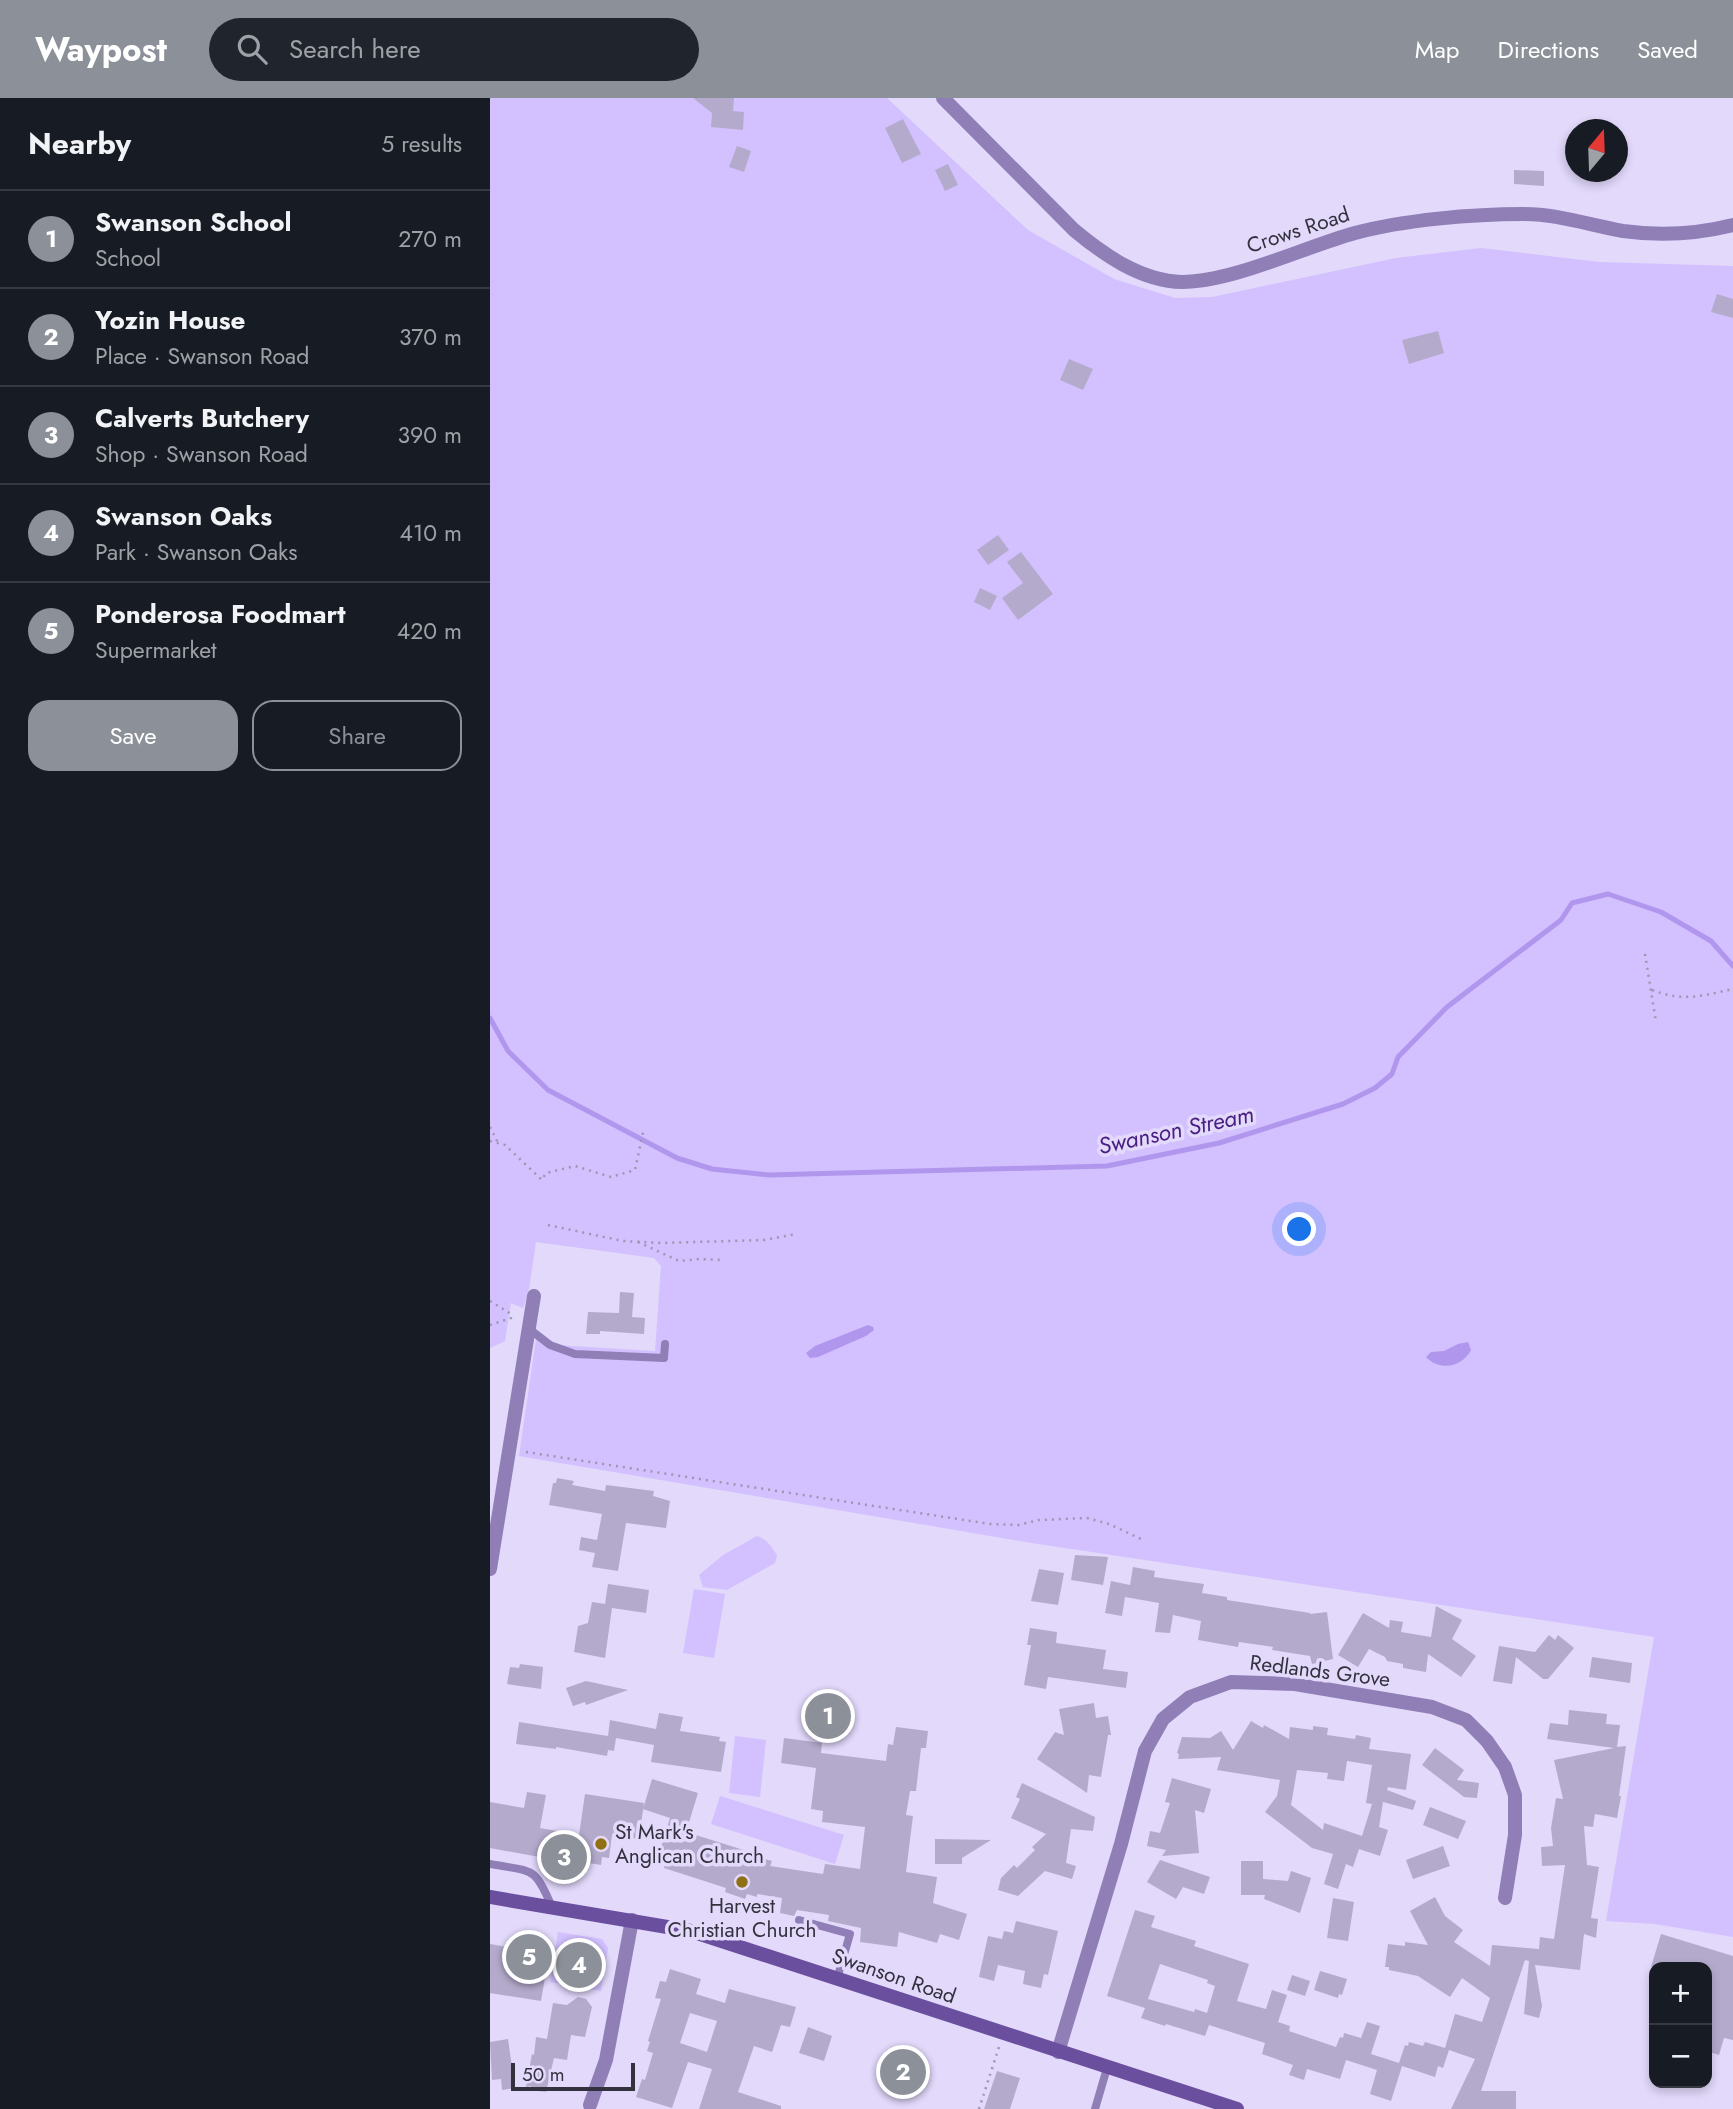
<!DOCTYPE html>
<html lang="en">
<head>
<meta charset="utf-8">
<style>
  body { margin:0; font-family:Jost,sans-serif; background:#20242c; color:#f1f3f6 }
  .controls { position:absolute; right:21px; bottom:21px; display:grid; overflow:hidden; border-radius:14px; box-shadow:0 4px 10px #0003 }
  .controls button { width:63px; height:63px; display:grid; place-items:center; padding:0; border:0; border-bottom:2px solid #363941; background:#171b24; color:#f1f3f6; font:35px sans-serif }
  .compass { position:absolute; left:1075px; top:21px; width:63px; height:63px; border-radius:50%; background:#171b24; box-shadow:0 4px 10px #0003; rotate:19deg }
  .scale { position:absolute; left:21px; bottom:18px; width:124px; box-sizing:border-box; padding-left:7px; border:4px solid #34313e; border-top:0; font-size:19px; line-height:24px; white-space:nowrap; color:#34313e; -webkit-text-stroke:5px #e2d9fb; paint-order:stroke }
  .you { position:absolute; left:810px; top:1132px; width:24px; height:24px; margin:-18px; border:5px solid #fff; border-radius:50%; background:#1a73e8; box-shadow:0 0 0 10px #1a73e833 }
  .badge { display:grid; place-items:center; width:46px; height:46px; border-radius:50%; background:#8c9099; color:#fff; font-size:23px; font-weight:700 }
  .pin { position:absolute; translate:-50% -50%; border:4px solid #fff; box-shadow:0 2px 7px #0006 }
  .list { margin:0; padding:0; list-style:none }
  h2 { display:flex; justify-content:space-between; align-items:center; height:91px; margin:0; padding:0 28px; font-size:30px }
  h2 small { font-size:23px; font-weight:400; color:#9ea1a6 }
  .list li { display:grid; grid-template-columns:46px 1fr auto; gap:21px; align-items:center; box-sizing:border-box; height:98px; padding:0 28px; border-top:2px solid #363941 }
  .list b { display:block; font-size:26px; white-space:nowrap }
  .list p { margin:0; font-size:23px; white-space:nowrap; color:#9ea1a6 }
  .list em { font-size:23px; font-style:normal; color:#9ea1a6 }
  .actions { display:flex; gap:14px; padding:21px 28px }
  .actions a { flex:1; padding:16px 0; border:2px solid #8c9099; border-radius:21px; text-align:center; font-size:24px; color:#8c9099 }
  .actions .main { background:#8c9099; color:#fff }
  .icon { flex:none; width:38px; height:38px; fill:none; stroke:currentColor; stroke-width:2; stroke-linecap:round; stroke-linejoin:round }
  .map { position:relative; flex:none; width:1243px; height:2011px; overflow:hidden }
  header { display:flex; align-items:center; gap:42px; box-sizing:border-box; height:98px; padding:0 35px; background:#8c9099; color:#fff }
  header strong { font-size:33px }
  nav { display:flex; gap:38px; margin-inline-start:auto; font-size:24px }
  .search { width:490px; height:63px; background:#20242c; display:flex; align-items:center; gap:18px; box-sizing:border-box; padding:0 24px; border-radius:38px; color:#9ea1a6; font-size:26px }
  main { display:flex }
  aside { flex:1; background:#171b24 }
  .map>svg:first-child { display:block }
  .green { fill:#d2c0ff }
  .water { fill:#b196ed }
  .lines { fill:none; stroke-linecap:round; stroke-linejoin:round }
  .stream { stroke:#b196ed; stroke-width:5 }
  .building { fill:#b4abcc; fill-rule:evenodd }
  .path { stroke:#9d96b0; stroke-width:2.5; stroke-dasharray:2 5; stroke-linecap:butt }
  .lane { stroke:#8f7fb6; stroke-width:8 }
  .street { stroke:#8f7fb6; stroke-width:14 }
  .secondary { stroke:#6b4f9f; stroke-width:14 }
  .poi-dot { fill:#907015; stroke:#e2d9fb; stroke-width:2.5 }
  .labels { text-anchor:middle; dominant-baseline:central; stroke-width:7; stroke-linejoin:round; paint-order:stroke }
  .street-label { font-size:21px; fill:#34313e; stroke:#e2d9fb }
  .poi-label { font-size:21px; fill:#34313e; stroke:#e2d9fb; text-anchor:start }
  .water-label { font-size:23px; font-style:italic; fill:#491e81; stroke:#e2d9fb }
</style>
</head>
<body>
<header>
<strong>Waypost</strong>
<div class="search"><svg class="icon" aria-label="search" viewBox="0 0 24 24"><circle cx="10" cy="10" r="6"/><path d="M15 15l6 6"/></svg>Search here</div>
<nav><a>Map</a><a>Directions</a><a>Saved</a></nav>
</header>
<main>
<aside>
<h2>Nearby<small>5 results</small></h2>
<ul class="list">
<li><span class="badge">1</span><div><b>Swanson School</b><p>School</p></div><em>270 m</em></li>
<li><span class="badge">2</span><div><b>Yozin House</b><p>Place · Swanson Road</p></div><em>370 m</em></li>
<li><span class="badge">3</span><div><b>Calverts Butchery</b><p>Shop · Swanson Road</p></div><em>390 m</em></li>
<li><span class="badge">4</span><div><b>Swanson Oaks</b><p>Park · Swanson Oaks</p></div><em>410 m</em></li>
<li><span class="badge">5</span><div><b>Ponderosa Foodmart</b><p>Supermarket</p></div><em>420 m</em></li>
</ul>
<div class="actions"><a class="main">Save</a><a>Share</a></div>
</aside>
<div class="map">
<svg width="1243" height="2011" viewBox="0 0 1243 2011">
  <rect width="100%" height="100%" fill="#e2d9fb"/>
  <path class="green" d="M0,0H397L538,132L624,181L685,200L722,199L906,160L991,150L1109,164L1243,168V1839L1165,1826L1116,1823L1164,1539L542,1445L29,1358L47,1234L65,1247L165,1253L171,1168L164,1160L46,1144L39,1191L33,1210L21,1205L15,1243L0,1250Z
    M267,1438C275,1440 284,1450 287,1458L285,1465L237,1492L213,1489L209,1477L233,1457Z
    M204,1491L235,1496L224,1560L193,1555Z
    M245,1638L276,1642L270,1699L239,1695Z
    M230,1698L354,1737L345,1766L221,1726Z
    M68,1834L112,1841L118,1850L111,1893L60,1884Z"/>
  <path class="water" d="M378,1227L383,1229L384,1232L376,1238L328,1259L320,1260L316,1255L325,1248Z
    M978,1244L981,1252C972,1270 949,1273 936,1259L941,1254L954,1253L968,1246Z"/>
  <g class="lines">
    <path class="stream" d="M0,920L18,953L58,992L187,1060L222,1071L279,1077L617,1068L729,1045L853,1006L885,990L902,976L908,959L957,909L1071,822L1082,805L1118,796L1171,814L1221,843L1243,868"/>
  </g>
  <path class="building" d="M203,0H244L243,13L254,14L253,32L221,29L222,15Z
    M413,21L431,56L412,65L395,30Z
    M247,48L261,53L254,74L239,69Z
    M458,66L468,87L455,93L445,72Z
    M1024,72L1054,73V88L1024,86Z
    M1227,196L1243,201V220L1221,214Z
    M948,233L954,255L919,266L912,242Z
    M579,261L603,271L593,292L570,282Z
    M508,437L519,452L498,467L487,452Z
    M531,454L563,496L528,522L512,500L533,485L517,464Z
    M490,490L507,498L500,512L484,504Z
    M130,1194L144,1195L142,1219L155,1220L154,1236L110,1233V1236H96L98,1214L129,1215Z
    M67,1380L84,1383L82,1387L115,1393L116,1387L164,1393L163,1398L180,1403L176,1430L136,1425L128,1473L102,1469L105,1455L89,1452L91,1439L107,1442L112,1416L59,1407L63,1385H66Z
    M585,1457L618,1459L613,1487L581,1482Z
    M643,1469L665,1473L664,1479L714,1486L712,1495L737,1499V1502L820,1515V1516L837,1514L843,1561L822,1566L820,1558L782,1552L783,1549L749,1544L748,1549L708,1542L711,1523L683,1517L680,1535L665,1534L669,1505L635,1499L632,1518L615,1515L621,1483L640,1487Z
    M549,1471L574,1475L568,1507L541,1503Z
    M118,1486L159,1492L156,1515L122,1510L115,1560L84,1554L88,1528L98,1525L102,1504L115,1506Z
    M946,1508L972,1522L962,1541L986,1558L971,1579L938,1556L936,1574L913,1570V1566L897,1563L895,1559L879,1551L868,1569L848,1557L873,1515L899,1530L900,1522L913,1524L911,1534L941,1539Z
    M540,1530L567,1534L566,1545L616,1552L613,1571L638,1574L636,1590L558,1579L556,1591L534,1587L541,1547H537Z
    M1059,1537L1065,1542L1068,1537L1084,1550L1058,1581H1053L1026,1559L1022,1586L1003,1583L1009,1548L1045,1554Z
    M1102,1559L1142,1565L1140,1585L1099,1579Z
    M30,1566L53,1569L51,1591L17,1586L20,1569L29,1570Z
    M96,1583L138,1592L96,1607L95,1604L83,1608L76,1590Z
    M604,1605L606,1620L618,1618L621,1637H618L611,1679L599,1677L597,1695L547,1661L565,1634L574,1637L569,1611Z
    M1079,1612L1117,1616L1116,1626L1130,1627L1127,1649L1136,1648L1129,1698H1131L1127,1720L1105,1716L1103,1729L1094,1728L1097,1767L1109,1769L1101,1820L1108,1821L1106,1840L1094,1836L1090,1872L1045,1867L1052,1908L1049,1920L1034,1916L1039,1863L1035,1862L991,1993H1026V2011H961L985,1961L959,1952L953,1970L948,1968L945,1979L912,1968L901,2003L880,1996L887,1972L856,1962L850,1981L817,1971L814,1982L799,1977L803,1967L772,1956L775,1945L719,1927L715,1938L676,1926L675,1928L651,1920L655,1910L617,1898L645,1812L665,1818L661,1829L706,1843L704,1848L759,1866L747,1903L776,1911L782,1892L797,1897L788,1924L800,1928L799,1933L846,1949L850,1939L853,1940L854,1935L871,1940L877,1924L890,1928L881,1956L909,1965L915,1947L918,1948L919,1944L933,1948L935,1944L955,1950L965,1916L992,1924L1000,1900L972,1880L960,1899L928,1878L899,1872V1869H895L898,1846L915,1848V1844L938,1847L920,1813L945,1799L955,1818L973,1832L964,1844L1000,1868L1002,1847L1049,1851L1050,1839L1064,1841L1075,1767L1052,1768L1051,1749L1063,1748L1061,1730L1066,1700L1073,1701L1064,1662L1124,1650L1057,1641L1060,1625L1078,1627ZM670,1866L718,1882L717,1885L725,1888L717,1915L705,1911L704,1914L658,1901Z
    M169,1615L193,1619L190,1633L230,1639L229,1643L236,1644L231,1674L161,1664L164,1647L126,1640L124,1653L118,1652L117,1658L66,1649V1651L26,1646L29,1624L118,1638L120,1622L166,1631Z
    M761,1623L773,1630L774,1627L799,1641L800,1629L823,1632V1628L838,1630L837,1637L865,1641L866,1637L881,1640L879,1651L921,1656L916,1692L898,1689L897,1692L926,1703L923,1712L893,1704L889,1729L898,1732L890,1758L869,1751L863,1769L856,1766L848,1791L834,1786L843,1756L822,1750L775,1714L787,1698L790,1682L727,1672L731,1659L688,1661L689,1656L687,1655L692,1639L720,1640L731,1633L743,1652ZM857,1663L882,1667L876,1705L882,1706L872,1738L834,1725L833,1732L801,1707L807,1672L838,1675L837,1681L854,1683Z
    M406,1629L438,1633L436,1650H431L426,1693H420L416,1717L423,1718L416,1774L447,1779L443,1805L477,1816L469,1842L450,1836L447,1845L409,1834L407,1849L370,1844L371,1830L338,1823L339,1817L307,1812L304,1818L290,1815L292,1800L267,1796V1799L257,1796L255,1801L235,1794L236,1790L174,1770L177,1759L169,1756L180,1720L153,1711L162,1681L208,1695L196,1734L257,1753L256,1756L282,1763L280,1768L333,1776L335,1766L370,1771L375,1729L332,1724L333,1713L321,1711L326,1670L291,1665L294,1640L332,1645L331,1655L396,1663L398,1646L403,1647Z
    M945,1650L974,1672L967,1682L989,1685L987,1700L974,1699L932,1667Z
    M682,1680L721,1691L714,1715L705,1712L709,1755L672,1758L676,1752L657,1748L660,1733L670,1735L680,1705L675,1704Z
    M532,1685L605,1719L603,1733L581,1731L576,1765L586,1768L582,1781L555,1773L528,1798L508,1792L511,1780L524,1767L527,1770L545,1752L542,1749L556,1736L521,1720L530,1701L526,1699Z
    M37,1694L56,1697L50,1730L89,1737L95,1696L154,1705L149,1741L122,1737L119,1760L112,1759L111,1767L80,1762L77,1780L63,1777L66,1762L0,1750V1704L34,1710Z
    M940,1709L976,1723L968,1741L933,1727Z
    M445,1741L501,1742L472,1760V1766H445Z
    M953,1748L960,1768L923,1781L916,1762Z
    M670,1762L720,1779L714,1796L693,1789L686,1801L657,1784Z
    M751,1763H773V1781L798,1783L801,1773L821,1780L810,1815L774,1801L775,1797H751Z
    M843,1800L864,1804L858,1843L837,1840Z
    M526,1823L568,1833L558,1877L554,1876L551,1890L533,1886L535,1873L508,1867L504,1883L489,1879L498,1838L512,1841L514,1833L523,1835Z
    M1171,1836L1243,1858V1942L1234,1940L1229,1957L1217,1953V1869H1161Z
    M0,1846L59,1856L51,1903L0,1895Z
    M180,1871L211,1881L206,1896L235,1905L239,1891L306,1909L300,1929L291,1927L282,1954L264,1948L248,1994L291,2008V2011H209L222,1971L198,1964L182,2010L146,1999L152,1981L155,1982L163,1955L157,1953L160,1944L158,1943L171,1901L165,1900L170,1883L176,1884ZM200,1915L227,1923L217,1954L190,1945Z
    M830,1873L857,1881L852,1897L849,1896L848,1900L824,1892Z
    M802,1877L820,1883L815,1898L797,1892Z
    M88,1899L96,1901L102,1909L95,1939L81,1937L77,1962L64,1960L56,1994L40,1992L41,1988L36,1989L42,1956L44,1957L46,1939L57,1941L63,1905L77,1907Z
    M318,1929L342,1938L334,1963L309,1955Z
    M18,1941L25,1990L12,1992L11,1981L2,1982L0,1944Z
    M405,1954L432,1963L422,1994L417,1993L416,1997L393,1990Z
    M507,1973L530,1980L520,2011H494Z"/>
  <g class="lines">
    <path class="path" d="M1155,856L1166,924
      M1162,892C1194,904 1211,898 1243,891
      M0,1029L8,1045
      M0,1043L15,1047L52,1082L56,1075L85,1068L121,1079L145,1072L154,1030
      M58,1127L133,1143L171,1145L274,1142L306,1136
      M148,1144L189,1163L209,1161L232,1162
      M0,1203L21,1216V1220L0,1227
      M36,1354L500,1426L528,1427L549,1422L597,1420L619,1426L651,1441
      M489,2011L509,1949"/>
    <path class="lane" d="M38,1230L60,1247L85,1256L174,1260L175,1246
      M0,1766C43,1774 44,1767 62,1809
      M309,1822L360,1836L347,1881
      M605,2011L617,1970"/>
    <path class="street" d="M453,0L584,132C614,157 651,183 692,184C743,184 814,149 865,135C913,122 983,116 1033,116C1068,116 1099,127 1133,133C1169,138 1207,136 1243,127
      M0,1471L44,1198
      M568,1954L631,1746L655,1653L673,1621L700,1599L741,1584L805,1586L942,1609L976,1622L997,1643L1015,1669L1025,1697V1737L1015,1800
      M100,2007L116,1962L142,1822"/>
    <path class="secondary" d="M0,1799L201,1833L747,2011"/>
  </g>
  <g class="poi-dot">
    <circle cx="111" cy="1746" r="7"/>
    <circle cx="252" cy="1784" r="7"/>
  </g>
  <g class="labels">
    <g class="street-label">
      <text transform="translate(808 132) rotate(-18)">Crows Road</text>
      <text transform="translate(830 1573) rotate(7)">Redlands Grove</text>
      <text transform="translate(404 1878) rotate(19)">Swanson Road</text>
    </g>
    <g class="poi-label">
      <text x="125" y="1734">St Mark's<tspan x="125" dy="24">Anglican Church</tspan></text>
      <text x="252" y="1808" text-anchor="middle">Harvest<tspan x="252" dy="24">Christian Church</tspan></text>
    </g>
    <g class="water-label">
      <text transform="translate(686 1032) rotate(-12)">Swanson Stream</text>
    </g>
  </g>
</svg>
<div class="controls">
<button>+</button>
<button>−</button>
</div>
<svg class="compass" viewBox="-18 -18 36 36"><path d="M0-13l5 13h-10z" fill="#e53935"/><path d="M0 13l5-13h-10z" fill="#9ea1a6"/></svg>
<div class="scale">50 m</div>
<div class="you"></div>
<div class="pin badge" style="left:338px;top:1618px">1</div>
<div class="pin badge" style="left:413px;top:1974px">2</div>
<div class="pin badge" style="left:74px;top:1759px">3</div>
<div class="pin badge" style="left:89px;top:1867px">4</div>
<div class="pin badge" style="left:39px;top:1859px">5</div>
</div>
</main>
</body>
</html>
